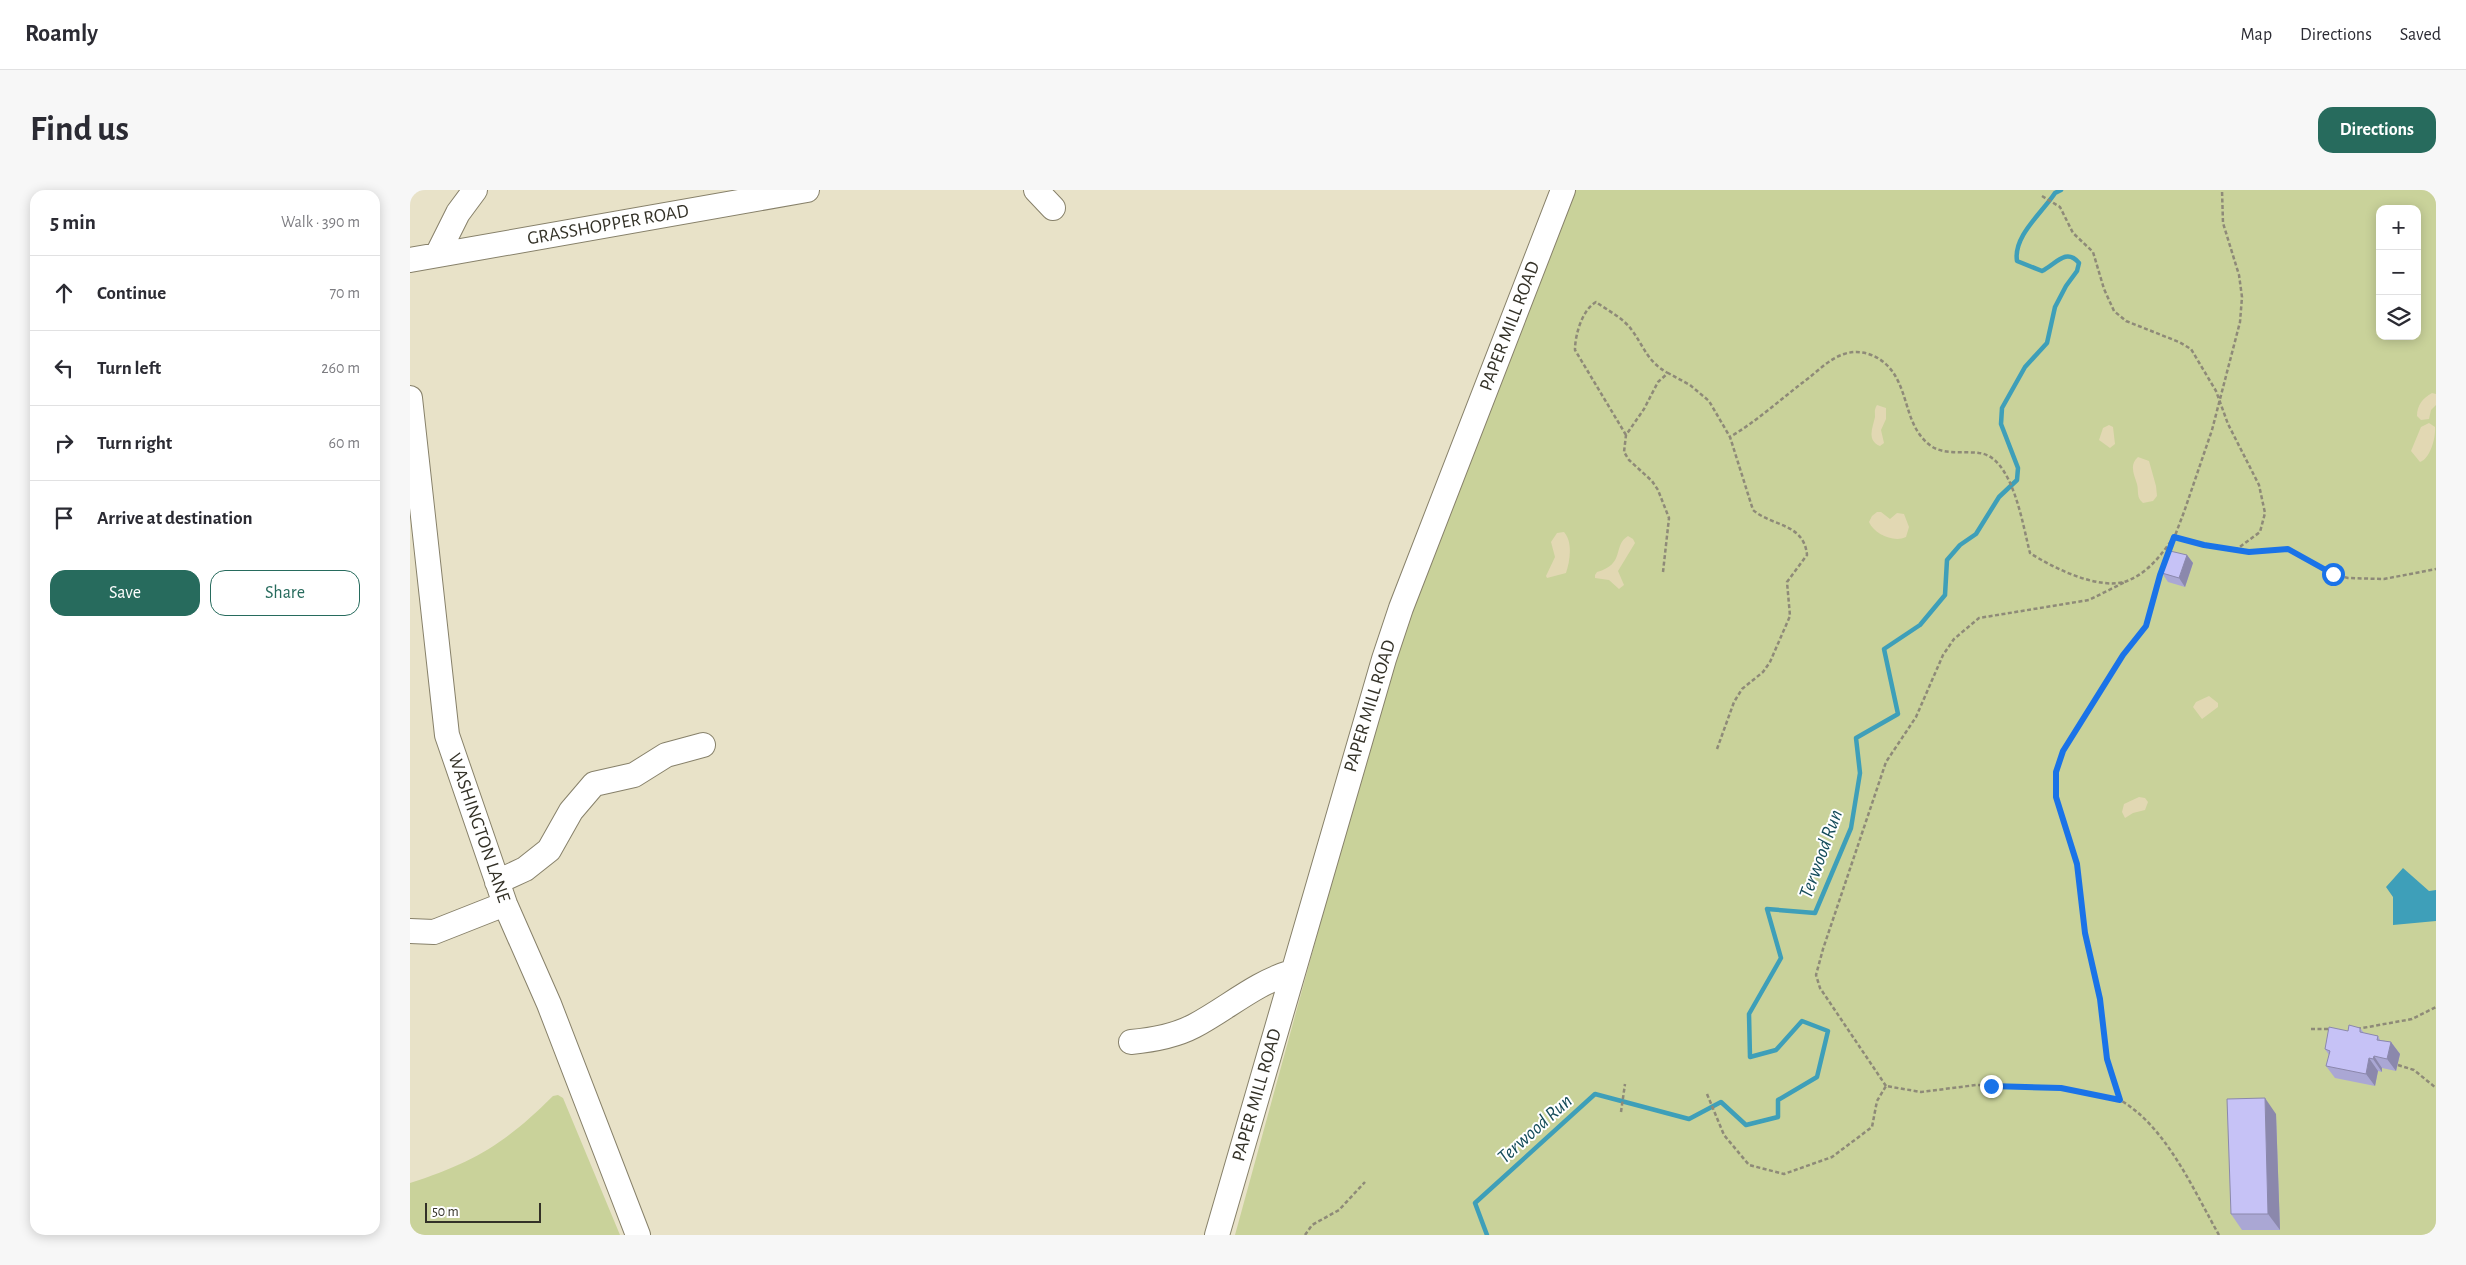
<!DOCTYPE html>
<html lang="en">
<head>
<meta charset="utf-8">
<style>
  body { margin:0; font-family:"Alegreya Sans",sans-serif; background:#f7f7f7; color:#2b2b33 }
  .controls { position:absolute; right:15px; top:15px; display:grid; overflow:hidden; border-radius:10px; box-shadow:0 2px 12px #0003 }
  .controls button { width:45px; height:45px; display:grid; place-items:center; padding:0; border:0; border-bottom:1px solid #e1e1e2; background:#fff; color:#2b2b33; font:25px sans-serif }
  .scale { position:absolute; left:15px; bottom:12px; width:116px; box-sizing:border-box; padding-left:5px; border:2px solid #333127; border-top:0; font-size:14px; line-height:18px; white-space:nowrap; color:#333127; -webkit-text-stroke:4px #fff; paint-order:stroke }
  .stop { position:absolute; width:15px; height:15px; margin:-11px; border:4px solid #1a73e8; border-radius:50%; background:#fff }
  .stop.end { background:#1a73e8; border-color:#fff; box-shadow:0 1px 5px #0008 }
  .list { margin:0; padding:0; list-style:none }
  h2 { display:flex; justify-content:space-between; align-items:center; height:65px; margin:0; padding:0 20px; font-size:21px }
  h2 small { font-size:16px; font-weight:400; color:#7c7c81 }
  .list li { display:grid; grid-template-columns:32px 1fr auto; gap:15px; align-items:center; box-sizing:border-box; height:75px; padding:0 20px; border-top:1px solid #e1e1e2 }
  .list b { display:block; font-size:19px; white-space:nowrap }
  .list em { font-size:16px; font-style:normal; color:#7c7c81 }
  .actions { display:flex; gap:10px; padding:15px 20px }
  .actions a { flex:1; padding:11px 0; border:1px solid #276b5d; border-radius:15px; text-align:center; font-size:18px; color:#276b5d }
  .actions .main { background:#276b5d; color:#fff }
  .icon { flex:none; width:28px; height:28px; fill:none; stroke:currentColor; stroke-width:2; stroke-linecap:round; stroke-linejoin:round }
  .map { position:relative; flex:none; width:2026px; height:1045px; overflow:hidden; border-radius:15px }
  header { display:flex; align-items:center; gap:30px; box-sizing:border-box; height:70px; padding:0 25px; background:#fff; border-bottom:1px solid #e1e1e2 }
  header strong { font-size:24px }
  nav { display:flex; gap:28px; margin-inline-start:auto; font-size:18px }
  .intro { display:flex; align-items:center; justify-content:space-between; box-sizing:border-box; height:120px; padding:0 30px }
  h1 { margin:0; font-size:35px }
  .button { padding:12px 22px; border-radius:15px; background:#276b5d; color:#fff; font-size:18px; font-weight:700 }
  main { display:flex; gap:30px; padding:0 30px }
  aside { flex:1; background:#fff; border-radius:15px; box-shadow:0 2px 12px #0003 }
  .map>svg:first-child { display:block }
  .green { fill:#c9d29a; fill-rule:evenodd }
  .sand { fill:#e2d8b3 }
  .water { fill:#3e9fb9 }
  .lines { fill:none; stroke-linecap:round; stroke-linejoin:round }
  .stream { stroke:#3e9fb9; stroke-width:4.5 }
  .minor-casing { stroke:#87816a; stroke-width:26 }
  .path { stroke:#8e8a78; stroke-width:2.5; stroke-dasharray:4 2.5; stroke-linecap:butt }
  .minor { stroke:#fff; stroke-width:24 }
  .wall { fill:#aaa7d4 }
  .shaded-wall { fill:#8b88ac }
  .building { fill:#c6c2f6; stroke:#8b88ac }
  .route { stroke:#1a73e8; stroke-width:6 }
  .labels { text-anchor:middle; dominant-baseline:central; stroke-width:4; stroke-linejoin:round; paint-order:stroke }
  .street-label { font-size:19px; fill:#333127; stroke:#fff }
  .water-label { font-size:20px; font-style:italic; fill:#154c5a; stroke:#fff }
</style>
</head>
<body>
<header>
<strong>Roamly</strong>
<nav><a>Map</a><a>Directions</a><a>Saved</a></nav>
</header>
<div class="intro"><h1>Find us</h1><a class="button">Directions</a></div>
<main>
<aside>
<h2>5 min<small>Walk · 390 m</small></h2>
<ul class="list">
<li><svg class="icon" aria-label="ahead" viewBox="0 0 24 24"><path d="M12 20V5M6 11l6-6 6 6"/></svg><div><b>Continue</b></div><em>70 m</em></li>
<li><svg class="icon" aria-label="left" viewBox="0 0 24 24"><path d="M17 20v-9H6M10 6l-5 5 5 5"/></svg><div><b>Turn left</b></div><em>260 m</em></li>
<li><svg class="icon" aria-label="right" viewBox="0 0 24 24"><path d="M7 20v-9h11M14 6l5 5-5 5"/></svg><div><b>Turn right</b></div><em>60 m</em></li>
<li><svg class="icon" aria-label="arrive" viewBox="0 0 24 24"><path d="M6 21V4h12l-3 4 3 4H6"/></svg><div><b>Arrive at destination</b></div></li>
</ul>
<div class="actions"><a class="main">Save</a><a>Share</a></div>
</aside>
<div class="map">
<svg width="2026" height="1045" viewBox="0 0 2026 1045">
  <rect width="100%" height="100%" fill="#e8e2c8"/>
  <path class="green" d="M1166,0H2026V1045H825L988,450L1051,278ZM1970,19H2007V146H1970Z
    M148,905L153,908L210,1045H0V993C63,973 96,953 143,906Z"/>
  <path class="sand" d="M2022,203L2026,204V215L2021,220L2019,229L2011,230L2007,226C2007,215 2013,208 2022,203Z
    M1467,215L1476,218V229L1471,240L1474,253L1470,256C1456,250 1463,237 1465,227C1465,222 1464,220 1467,215Z
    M2019,233L2025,237C2026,248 2020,269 2010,272L2001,261L2011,237Z
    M1699,235L1703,237L1705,254L1700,258L1689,250L1693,238Z
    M1728,267L1739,271L1746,296L1747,306L1743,311L1733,313C1726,307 1729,302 1727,294C1724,284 1719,275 1728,267Z
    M1467,322H1471L1480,329L1487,323L1494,324L1499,337L1496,347C1484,353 1464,344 1459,332L1462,326Z
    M1154,342C1163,352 1160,371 1156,383L1137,388L1136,386L1145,367L1141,352L1147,343Z
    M1218,346L1223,349L1225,353L1208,381L1214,395L1209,399L1199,390L1185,388V385L1187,382C1216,374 1202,356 1218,346Z
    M1799,506L1808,513V517L1792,529L1783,517L1786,512Z
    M1729,607L1735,608L1738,612L1735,620L1723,623L1715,628L1712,622L1714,614Z"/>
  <path class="water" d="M1993,678L2019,701L2026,700V731L1983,735V707L1976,697Z"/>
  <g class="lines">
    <path class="stream" d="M1077,1045L1065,1013L1185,904L1279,929L1311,912L1336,935L1368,927V910L1407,887L1418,841L1392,831L1366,860L1340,867L1339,824L1371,768L1357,719L1405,723L1441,638L1450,583L1446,548L1488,524L1474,459L1510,435L1535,405L1537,370L1550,355L1566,344L1589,307L1607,290L1608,278L1591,234L1592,218L1615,177L1637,153L1645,117L1656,96L1667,81L1669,73C1656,57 1645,75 1632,81L1607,71C1603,46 1632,23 1645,3L1651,0"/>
    <defs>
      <path id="minor" d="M626,0L643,18
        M27,65L48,23L65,0
        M0,70L397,0
        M0,208L37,545L95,714L139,814L228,1045
        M87,692L115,679L139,660L161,621L184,594L224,585L256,565L293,555
        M0,741L24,742L95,714
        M721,852C743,850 765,846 784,836C818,818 845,793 882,782
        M807,1045L974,469L991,418L1153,0"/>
    </defs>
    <use href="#minor" class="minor-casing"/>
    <path class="path" d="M1632,6L1650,17L1663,43L1683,62L1694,99L1704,121L1716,131L1769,152L1781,159L1806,201L1818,234L1849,295L1855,323L1850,342L1827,359
      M1216,245L1165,160C1165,145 1172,120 1186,112C1197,120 1213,128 1221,139C1234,156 1237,172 1258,183
      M1253,382L1259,328L1248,300L1242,291L1219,270L1214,262L1216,245L1234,219L1248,192L1258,183L1280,195L1299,211L1320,247
      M1307,559L1324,512L1332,499L1353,482L1360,472L1380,426L1377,392L1397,365C1394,333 1363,337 1343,320L1320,247C1347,231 1371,209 1396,190C1408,181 1419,169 1434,164C1455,157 1477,169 1487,189C1499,212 1498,239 1521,256C1534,265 1554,261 1569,263C1603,266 1613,337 1620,363C1643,378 1690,401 1717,391C1738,383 1752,364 1764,347L1794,355L1839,361L1878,359L1923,384L1938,388L1974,389L2026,379
      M1901,839H1922
      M1947,839L2002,829L2026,817
      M1988,875L2004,880L2026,898
      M1476,896L1410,798L1406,785L1413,759L1476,572L1506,527L1533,465L1544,449L1569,428L1679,410L1715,392
      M1297,904L1314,945L1339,975L1374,984L1422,967L1462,937L1467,911L1476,896L1511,902L1566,895L1651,898L1710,910
      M1211,922L1215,894
      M895,1045L902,1035L929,1020L955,992
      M1809,1045C1784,1001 1756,936 1710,910L1697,869L1689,809L1675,743L1667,674L1647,607L1646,583L1653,561L1669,534L1713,465L1736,436L1750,385L1774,322L1802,240L1830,132L1832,107L1829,85L1813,33L1812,0"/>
    <use href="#minor" class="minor"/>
  </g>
  <path class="wall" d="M1777,365L1783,373L1775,397L1758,392L1752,383Z
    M1950,838L1954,843L1968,846L1970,850L1981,852L1990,864L1986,881L1972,878V882L1968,881L1965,896L1925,888L1916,876L1919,865L1915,859L1938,841Z
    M1866,924L1870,1040H1832L1821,1024Z"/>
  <path class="shaded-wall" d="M1777,365L1783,373L1775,397L1769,388Z
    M1981,852L1990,864L1986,881L1977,869Z
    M1964,866L1972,878V882L1963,869Z
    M1959,868L1968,881L1965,896L1956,884Z
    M1855,908L1866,924L1870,1040L1858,1024Z"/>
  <path class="building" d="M1760,361L1777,365L1769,388L1752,383Z
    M1939,835L1950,838V842L1968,846L1967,850L1981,852L1977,869L1964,866L1963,869L1959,868L1956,884L1916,876L1920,861L1915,859L1919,837L1938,841Z
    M1855,908L1858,1024H1821L1817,909Z"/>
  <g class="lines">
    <path class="route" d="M1581,896L1651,898L1710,910L1697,869L1690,809L1675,743L1667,674L1646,607V582L1653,561L1713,465L1736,436L1750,385L1764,347L1794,355L1839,362L1878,359L1923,384"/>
  </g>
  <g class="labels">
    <g class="street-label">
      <text transform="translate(198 35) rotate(-10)">GRASSHOPPER ROAD</text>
      <text transform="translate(1100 136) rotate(-69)">PAPER MILL ROAD</text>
      <text transform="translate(960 516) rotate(-73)">PAPER MILL ROAD</text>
      <text transform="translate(69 638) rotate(71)">WASHINGTON LANE</text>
      <text transform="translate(847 905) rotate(-74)">PAPER MILL ROAD</text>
    </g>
    <g class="water-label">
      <text transform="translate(1411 664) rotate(-70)">Terwood Run</text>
      <text transform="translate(1125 939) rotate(-42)">Terwood Run</text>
    </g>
  </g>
</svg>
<div class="controls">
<button>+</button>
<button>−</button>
<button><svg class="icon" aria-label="layers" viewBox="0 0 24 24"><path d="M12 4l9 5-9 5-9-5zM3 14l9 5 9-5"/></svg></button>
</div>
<div class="scale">50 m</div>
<div class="stop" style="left:1923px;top:384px"></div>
<div class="stop end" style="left:1581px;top:896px"></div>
</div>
</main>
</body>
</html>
